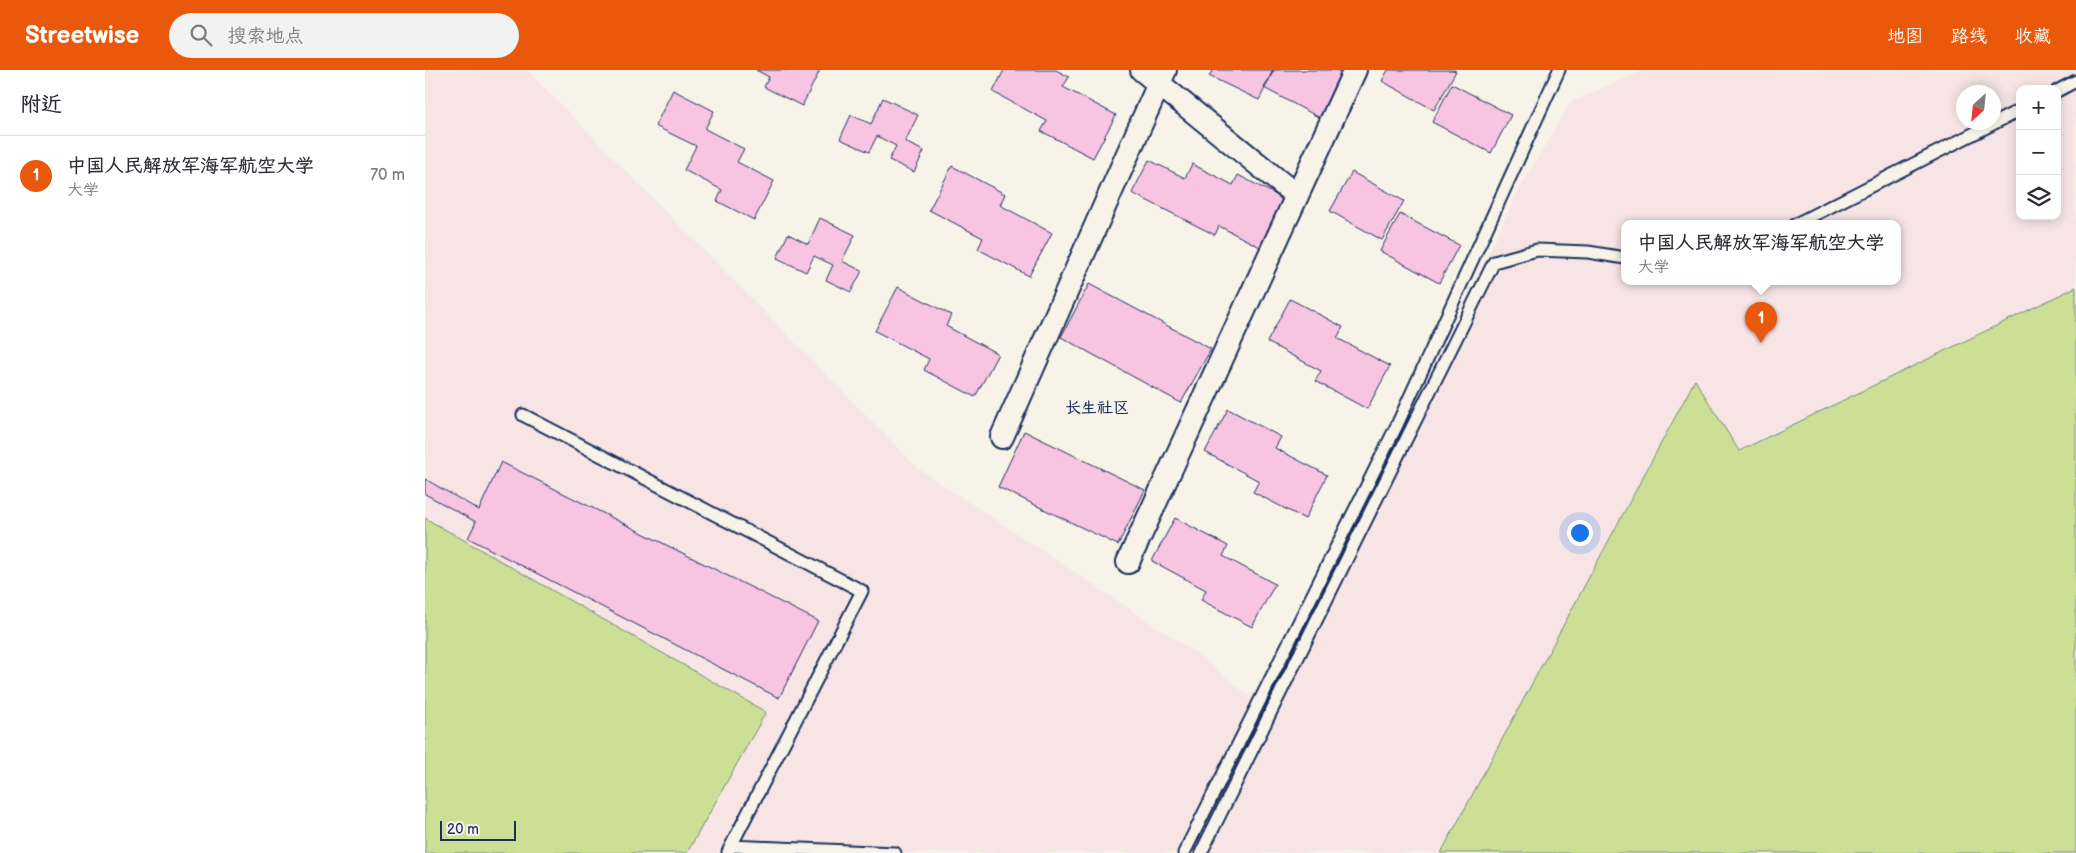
<!DOCTYPE html>
<html lang="zh">
<head>
<meta charset="utf-8">
<style>
  body { margin:0; font-family:"Balsamiq Sans","LXGW WenKai TC",sans-serif; background:#f2f2f3; color:#2b2b33 }
  .controls { position:absolute; right:15px; top:15px; display:grid; overflow:hidden; border-radius:10px; box-shadow:0 2px 12px #0003 }
  .controls button { width:45px; height:45px; display:grid; place-items:center; padding:0; border:0; border-bottom:1px solid #e1e1e2; background:#fff; color:#2b2b33; font:25px sans-serif }
  .compass { position:absolute; left:1531px; top:15px; width:45px; height:45px; border-radius:50%; background:#fff; box-shadow:0 2px 12px #0003; rotate:207deg }
  .scale { position:absolute; left:15px; bottom:12px; width:76px; box-sizing:border-box; padding-left:5px; border:2px solid #1b2f5e; border-top:0; font-size:14px; line-height:18px; white-space:nowrap; color:#1b2f5e; -webkit-text-stroke:4px #f7f3e8; paint-order:stroke }
  .you { position:absolute; left:1154px; top:462px; width:18px; height:18px; margin:-12px; border:4px solid #fff; border-radius:50%; background:#1a73e8; box-shadow:0 0 0 8px #1a73e833 }
  .badge { display:grid; place-items:center; width:32px; height:32px; border-radius:50%; background:#ea580c; color:#fff; font-size:16px; font-weight:700 }
  .pin { position:absolute; translate:-50% -41px; filter:drop-shadow(0 1px 2px #0008) }
  .pin::after { content:''; position:absolute; top:26px; width:18px; height:15px; background:inherit; clip-path:polygon(0 0,100% 0,50% 100%) }
  .popup { position:absolute; left:1196px; top:150px; width:280px; height:65px; box-sizing:border-box; display:grid; place-content:center; border-radius:10px; background:#fff; filter:drop-shadow(0 1px 4px #0005); font-size:16px; white-space:nowrap; color:#7c7c81 }
  .popup b { font-size:19px; color:#2b2b33 }
  .popup::after { content:''; position:absolute; left:50%; top:100%; margin-left:-10px; border:10px solid transparent; border-top-color:#fff }
  .list { margin:0; padding:0; list-style:none }
  h2 { display:flex; justify-content:space-between; align-items:center; height:65px; margin:0; padding:0 20px; font-size:21px }
  h2 small { font-size:16px; font-weight:400; color:#7c7c81 }
  .list li { display:grid; grid-template-columns:32px 1fr auto; gap:15px; align-items:center; box-sizing:border-box; height:80px; padding:0 20px; border-top:1px solid #e1e1e2 }
  .list b { display:block; font-size:19px; white-space:nowrap }
  .list p { margin:0; font-size:16px; white-space:nowrap; color:#7c7c81 }
  .list em { font-size:16px; font-style:normal; color:#7c7c81 }
  .icon { flex:none; width:28px; height:28px; fill:none; stroke:currentColor; stroke-width:2; stroke-linecap:round; stroke-linejoin:round }
  .map { position:relative; flex:none; width:1651px; height:783px; overflow:hidden }
  header { display:flex; align-items:center; gap:30px; box-sizing:border-box; height:70px; padding:0 25px; background:#ea580c; color:#fff }
  header strong { font-size:24px }
  nav { display:flex; gap:28px; margin-inline-start:auto; font-size:18px }
  .search { width:350px; height:45px; background:#f2f2f3; display:flex; align-items:center; gap:12px; box-sizing:border-box; padding:0 18px; border-radius:28px; color:#7c7c81; font-size:19px }
  main { display:flex }
  aside { flex:1; background:#fff }
  .map>svg:first-child { display:block }
  .built { fill:#f7e5e6; fill-rule:evenodd }
  .green { fill:#cce095; stroke:#74887a }
  .building { fill:#f7c4e2; stroke:#1b2f5e }
  .lines { fill:none; stroke-linecap:round; stroke-linejoin:round }
  .service-casing { stroke:#1b2f5e; stroke-width:15 }
  .minor-casing { stroke:#1b2f5e; stroke-width:26 }
  .service { stroke:#f7f3e8; stroke-width:11 }
  .minor { stroke:#f7f3e8; stroke-width:22 }
  .labels { text-anchor:middle; dominant-baseline:central; stroke-width:4; stroke-linejoin:round; paint-order:stroke }
  .quarter-label { font-size:16px; font-weight:bold; fill:#1b2f5e; stroke:#f7f3e8 }
</style>
</head>
<body>
<header>
<strong>Streetwise</strong>
<div class="search"><svg class="icon" aria-label="search" viewBox="0 0 24 24"><circle cx="10" cy="10" r="6"/><path d="M15 15l6 6"/></svg>搜索地点</div>
<nav><a>地图</a><a>路线</a><a>收藏</a></nav>
</header>
<main>
<aside>
<h2>附近<small></small></h2>
<ul class="list">
<li><span class="badge">1</span><div><b>中国人民解放军海军航空大学</b><p>大学</p></div><em>70 m</em></li>
</ul>
</aside>
<div class="map">
<svg width="1651" height="783" viewBox="0 0 1651 783">
  <rect width="100%" height="100%" fill="#f7f3e8"/>
  <filter id="ink" filterUnits="userSpaceOnUse"><feTurbulence type="fractalNoise" baseFrequency=".02" numOctaves="2"/><feDisplacementMap in="SourceGraphic" scale="10" xChannelSelector="R" yChannelSelector="G"/><feConvolveMatrix kernelMatrix="1 2 1 2 8 2 1 2 1" color-interpolation-filters="sRGB"/></filter>
  <g filter="url(#ink)">
    <path class="built" d="M0,0H102L494,399L770,582L818,621L846,637L1094,119L1146,32L1219,0H1651V783H0ZM1595,19H1632V146H1595ZM1538,22H1568V52H1538ZM1200,154H1472V212H1200Z"/>
    <path class="green" d="M1651,217V783H1016L1270,310L1314,381Z
      M0,448L341,642L262,783H0Z"/>
    <path class="building" d="M331,0H395L377,36L339,17L344,7Z
      M579,0H631L644,7L638,17L691,45L668,88L616,61L622,51L568,22Z
      M788,0H849L834,30L784,6Z
      M848,0H911L920,5L897,49L839,18Z
      M963,0H1028L1031,1L1009,40L957,11Z
      M1027,14L1086,45L1066,83L1007,52Z
      M248,20L289,41L280,59L319,79L312,92L349,111L329,150L292,131L297,120L259,100L271,76L230,56Z
      M458,28L493,45L480,72L499,81L489,102L464,90L471,76L452,66L444,82L415,69L426,45L446,54Z
      M724,90L760,108L767,94L808,115L813,105L861,130L837,178L794,156L790,165L707,123Z
      M527,96L580,124L575,135L627,163L604,206L553,179L558,168L504,140Z
      M927,102L979,131L957,170L905,141Z
      M975,144L1034,175L1014,213L955,181Z
      M395,148L430,165L417,191L437,201L426,222L401,210L408,195L389,186L381,202L352,188L363,164L383,174Z
      M664,214L786,279L756,333L636,267Z
      M473,217L526,245L521,256L573,284L550,327L499,300L504,289L450,261Z
      M865,229L918,257L912,268L965,296L942,339L890,311L896,301L842,272Z
      M803,339L856,367L850,378L902,405L880,449L828,422L834,411L780,382Z
      M599,361L720,420L693,475L573,417Z
      M76,392L393,551L354,628L43,468L51,452L0,424V409L54,440Z
      M750,448L803,476L798,486L850,514L827,557L776,530L781,520L727,491Z"/>
    <g class="lines">
      <defs>
        <path id="service" d="M1632,21L1651,11
          M1371,154L1595,40
          M98,345L437,521L306,776
          M303,782L306,776L470,783
          M759,783L972,355L1134,0
          M776,783L1069,192L1112,180L1163,182L1200,188"/>
        <path id="minor" d="M717,0L872,126
          M577,367L740,0
          M703,492L930,0"/>
      </defs>
      <use href="#service" class="service-casing"/>
      <use href="#minor" class="minor-casing"/>
      <use href="#service" class="service"/>
      <use href="#minor" class="minor"/>
    </g>
  </g>
  <g class="labels">
    <g class="quarter-label">
      <text x="672" y="338">长生社区</text>
    </g>
  </g>
</svg>
<div class="controls">
<button>+</button>
<button>−</button>
<button><svg class="icon" aria-label="layers" viewBox="0 0 24 24"><path d="M12 4l9 5-9 5-9-5zM3 14l9 5 9-5"/></svg></button>
</div>
<svg class="compass" viewBox="-18 -18 36 36"><path d="M0-13l5 13h-10z" fill="#e53935"/><path d="M0 13l5-13h-10z" fill="#7c7c81"/></svg>
<div class="scale">20 m</div>
<div class="you"></div>
<div class="pin badge" style="left:1336px;top:273px">1</div>
<div class="popup"><b>中国人民解放军海军航空大学</b>大学</div>
</div>
</main>
</body>
</html>
